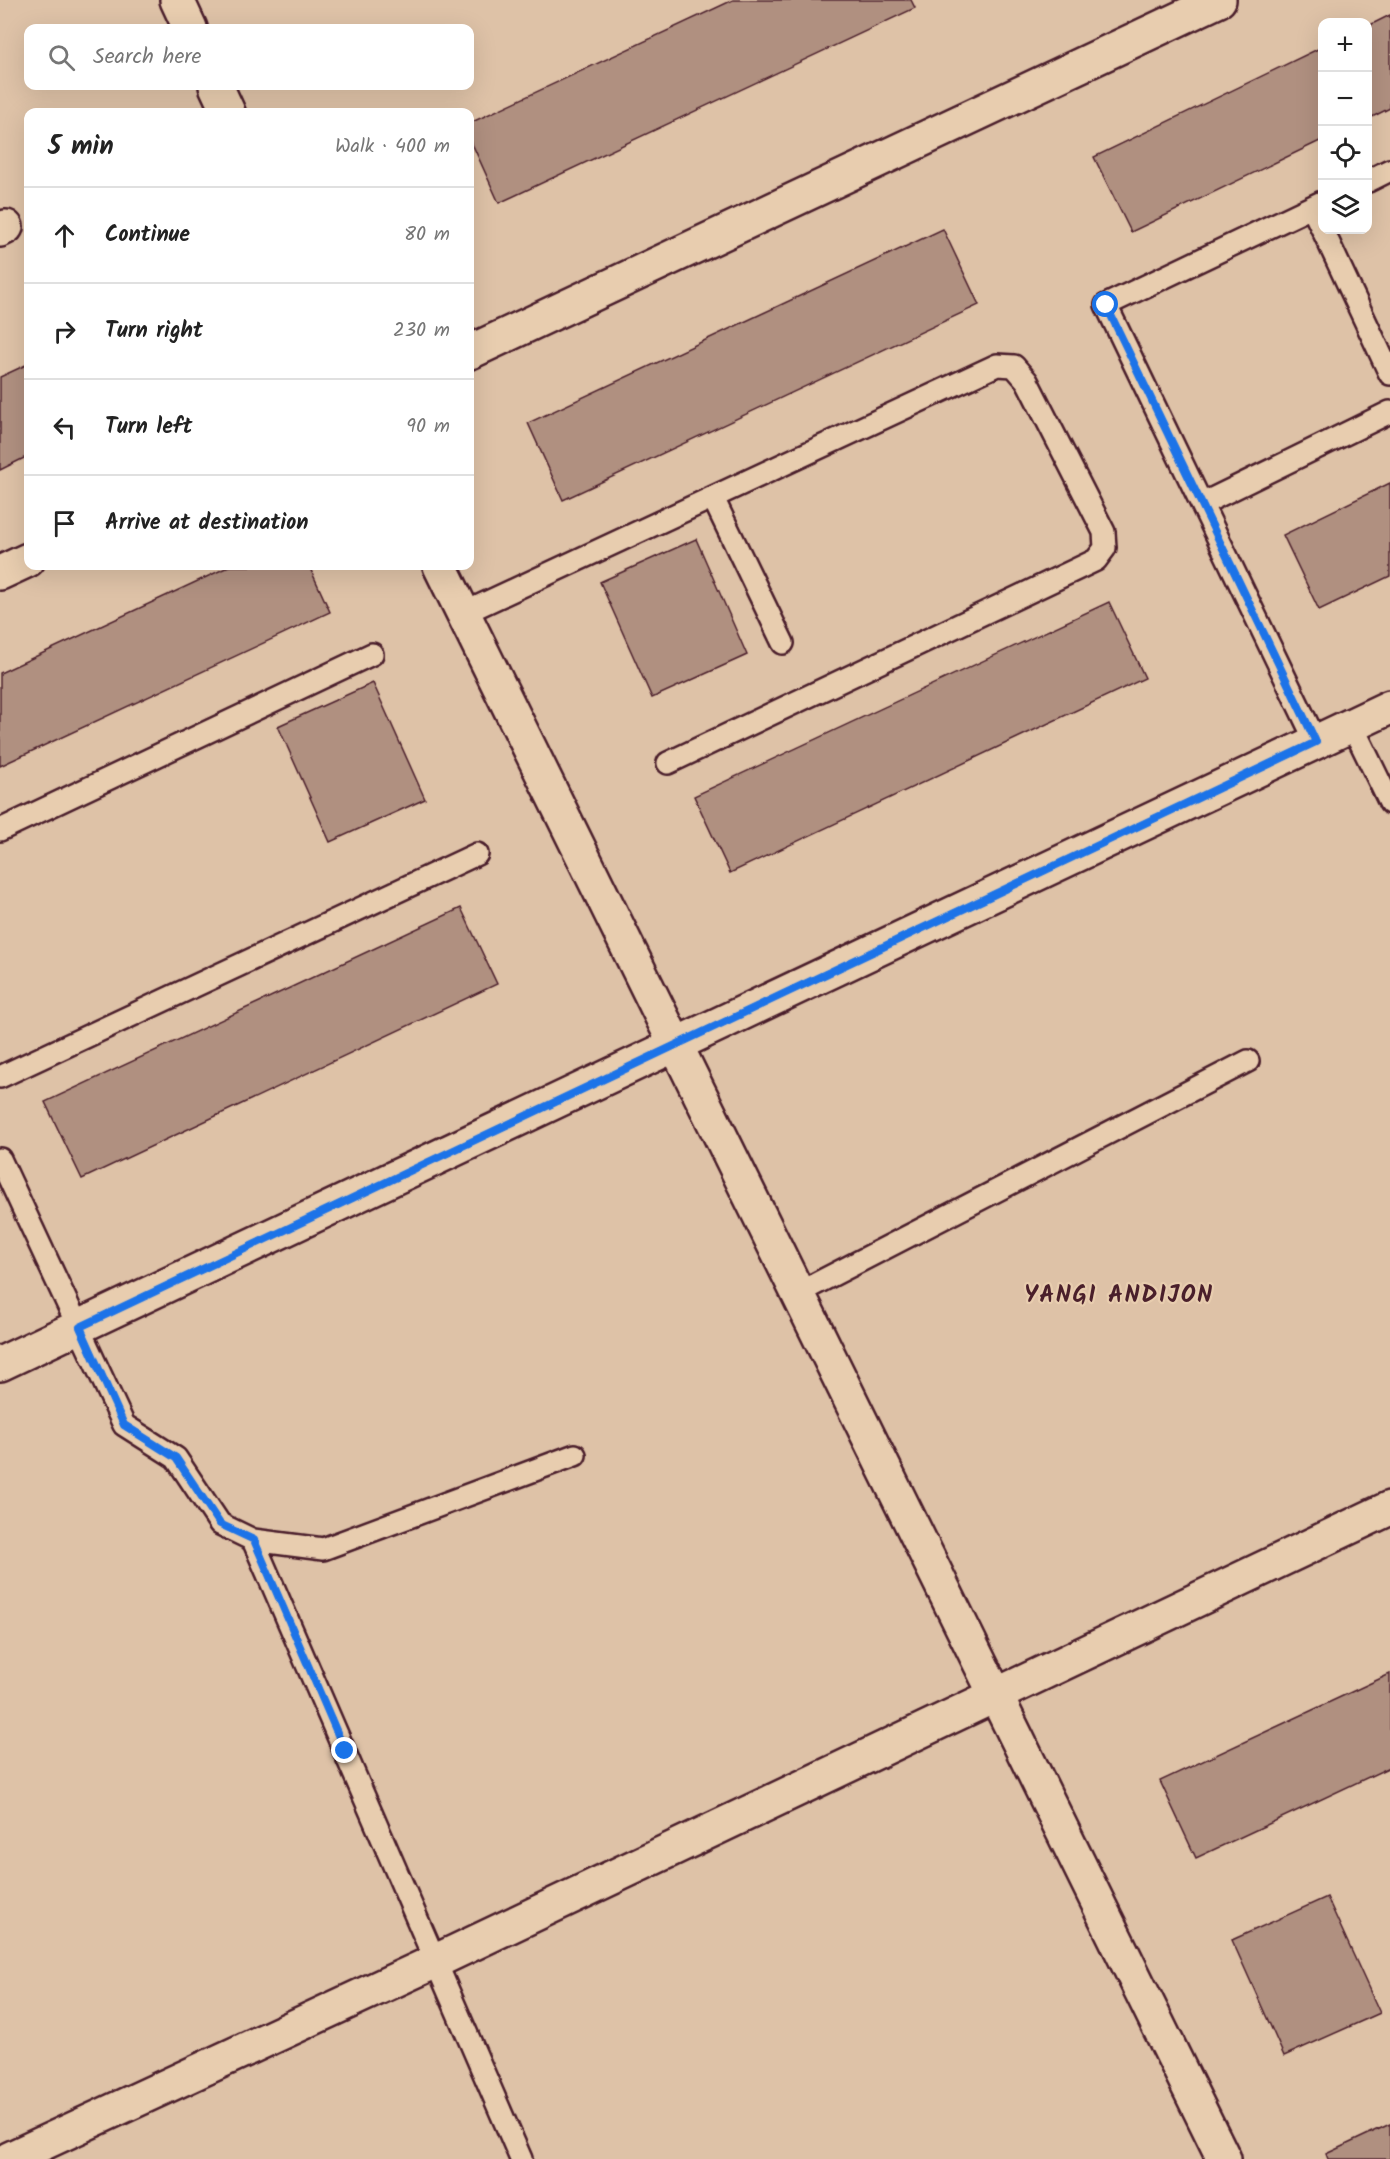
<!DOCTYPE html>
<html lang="en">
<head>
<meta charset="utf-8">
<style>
  body { margin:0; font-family:Kalam,sans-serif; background:#f6f6f6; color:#222 }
  .controls { position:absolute; right:18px; top:18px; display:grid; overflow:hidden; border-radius:12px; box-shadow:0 6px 24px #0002 }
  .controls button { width:54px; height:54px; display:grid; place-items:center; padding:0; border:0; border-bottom:2px solid #e0e0e0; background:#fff; color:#222; font:30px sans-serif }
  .stop { position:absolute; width:18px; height:18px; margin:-14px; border:4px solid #1a73e8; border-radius:50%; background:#fff }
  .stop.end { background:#1a73e8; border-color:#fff; box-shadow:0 2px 6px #0008 }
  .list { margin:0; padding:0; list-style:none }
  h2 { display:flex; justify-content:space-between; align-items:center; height:78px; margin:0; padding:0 24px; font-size:26px }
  h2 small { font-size:20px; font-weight:400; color:#767676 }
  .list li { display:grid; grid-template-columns:39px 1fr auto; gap:18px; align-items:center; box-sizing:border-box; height:96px; padding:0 24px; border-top:2px solid #e0e0e0 }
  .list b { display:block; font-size:22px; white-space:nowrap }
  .list em { font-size:20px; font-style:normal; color:#767676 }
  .icon { flex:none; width:33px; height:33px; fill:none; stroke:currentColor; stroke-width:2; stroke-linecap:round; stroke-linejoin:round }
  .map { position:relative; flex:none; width:1390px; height:2159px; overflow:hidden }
  .search { position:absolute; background:#fff; box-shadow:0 6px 24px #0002; left:24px; top:24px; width:450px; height:66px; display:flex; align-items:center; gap:15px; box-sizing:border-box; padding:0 21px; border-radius:12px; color:#767676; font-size:22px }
  .panel { position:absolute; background:#fff; box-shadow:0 6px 24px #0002; left:24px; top:108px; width:450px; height:462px; border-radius:12px }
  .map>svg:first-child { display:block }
  .building { fill:#b09080; stroke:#4a1f2b; stroke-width:1.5 }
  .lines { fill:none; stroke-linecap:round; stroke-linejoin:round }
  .lane-casing { stroke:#4a1f2b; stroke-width:26 }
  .street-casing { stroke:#4a1f2b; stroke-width:38 }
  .lane { stroke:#e8cdaf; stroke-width:21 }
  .street { stroke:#e8cdaf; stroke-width:33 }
  .route { stroke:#1a73e8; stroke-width:8 }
  .labels { text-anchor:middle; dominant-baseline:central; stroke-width:4.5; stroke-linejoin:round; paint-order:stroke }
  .district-label { font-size:24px; font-weight:bold; letter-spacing:1.5px; fill:#4a1f2b; stroke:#e8cdaf }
</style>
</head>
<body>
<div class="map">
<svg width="1390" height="2159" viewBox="0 0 1390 2159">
  <rect width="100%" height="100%" fill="#dec2a7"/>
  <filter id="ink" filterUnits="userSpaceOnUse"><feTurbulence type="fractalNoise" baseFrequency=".0167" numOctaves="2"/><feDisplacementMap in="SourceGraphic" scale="12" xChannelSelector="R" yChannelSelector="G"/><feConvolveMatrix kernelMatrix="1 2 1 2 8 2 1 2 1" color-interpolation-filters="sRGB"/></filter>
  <g filter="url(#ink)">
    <path class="building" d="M733,0H911L915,8L499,203L470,139V123Z
      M1390,15V108L1368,119V26Z
      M1322,47V140L1131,232L1094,157Z
      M943,229L979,305L563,500L528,423Z
      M28,364V456L0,470V377Z
      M1390,483V576L1319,610L1283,535Z
      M696,539L747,655L652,698L600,582Z
      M230,566H309L330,612L0,766V673Z
      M1109,602L1145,678L730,873L694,796Z
      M373,683L425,799L330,842L278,726Z
      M461,908L497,984L82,1179L45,1102Z
      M1390,1674V1767L1196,1858L1160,1781Z
      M1327,1897L1380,2013L1284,2056L1232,1940Z
      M1390,2124V2159H1328L1326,2154Z"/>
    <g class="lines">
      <defs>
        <path id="lane" d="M1368,181L1390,170
          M1312,207L1390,374
          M713,498L783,643
          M1202,504L1390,412
          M464,613L997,365L1014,366L1027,381L1104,532L1105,548L1096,560L668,763
          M1352,725L1390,803
          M1316,742L1106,305L1322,202
          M0,830L372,654
          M0,1077L477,854
          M0,1159L124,1425L176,1458L220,1524L253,1540L323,1549L575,1455
          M798,1293L1248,1061
          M253,1540L521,2159"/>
        <path id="street" d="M177,0L190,28
          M216,86L228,112
          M0,230L6,227
          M470,352L1219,0
          M440,566L1224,2159
          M0,573L28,560
          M0,1364L1390,707
          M9,2159L436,1961L1390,1508"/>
      </defs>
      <use href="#lane" class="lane-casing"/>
      <use href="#street" class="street-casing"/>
      <use href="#lane" class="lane"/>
      <use href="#street" class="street"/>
    </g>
  </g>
  <g class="lines" filter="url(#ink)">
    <path class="route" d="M345,1751L254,1540L220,1524L176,1458L124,1425L80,1327L1316,742L1106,305"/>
  </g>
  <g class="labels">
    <g class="district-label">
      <text x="1119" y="1295">YANGI ANDIJON</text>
    </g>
  </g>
</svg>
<div class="controls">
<button>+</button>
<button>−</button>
<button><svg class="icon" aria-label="locate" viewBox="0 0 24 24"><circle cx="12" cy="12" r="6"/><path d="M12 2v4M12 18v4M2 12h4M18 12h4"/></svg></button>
<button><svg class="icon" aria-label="layers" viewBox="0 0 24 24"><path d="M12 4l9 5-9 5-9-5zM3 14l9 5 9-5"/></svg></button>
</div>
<div class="stop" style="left:1106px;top:305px"></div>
<div class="stop end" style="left:345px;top:1751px"></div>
<div class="search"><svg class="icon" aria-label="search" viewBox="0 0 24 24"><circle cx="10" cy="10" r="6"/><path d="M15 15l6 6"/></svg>Search here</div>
<section class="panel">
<h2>5 min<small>Walk · 400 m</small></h2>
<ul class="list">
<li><svg class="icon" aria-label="ahead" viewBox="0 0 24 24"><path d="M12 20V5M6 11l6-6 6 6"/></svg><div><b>Continue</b></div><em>80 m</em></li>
<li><svg class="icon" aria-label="right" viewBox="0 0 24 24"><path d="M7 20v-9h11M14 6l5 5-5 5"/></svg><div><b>Turn right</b></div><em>230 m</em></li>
<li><svg class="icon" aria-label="left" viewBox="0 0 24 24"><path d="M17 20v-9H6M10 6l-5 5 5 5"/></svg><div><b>Turn left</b></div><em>90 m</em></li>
<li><svg class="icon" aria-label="arrive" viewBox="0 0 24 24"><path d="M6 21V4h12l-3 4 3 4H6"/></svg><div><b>Arrive at destination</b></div></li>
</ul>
</section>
</div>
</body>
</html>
